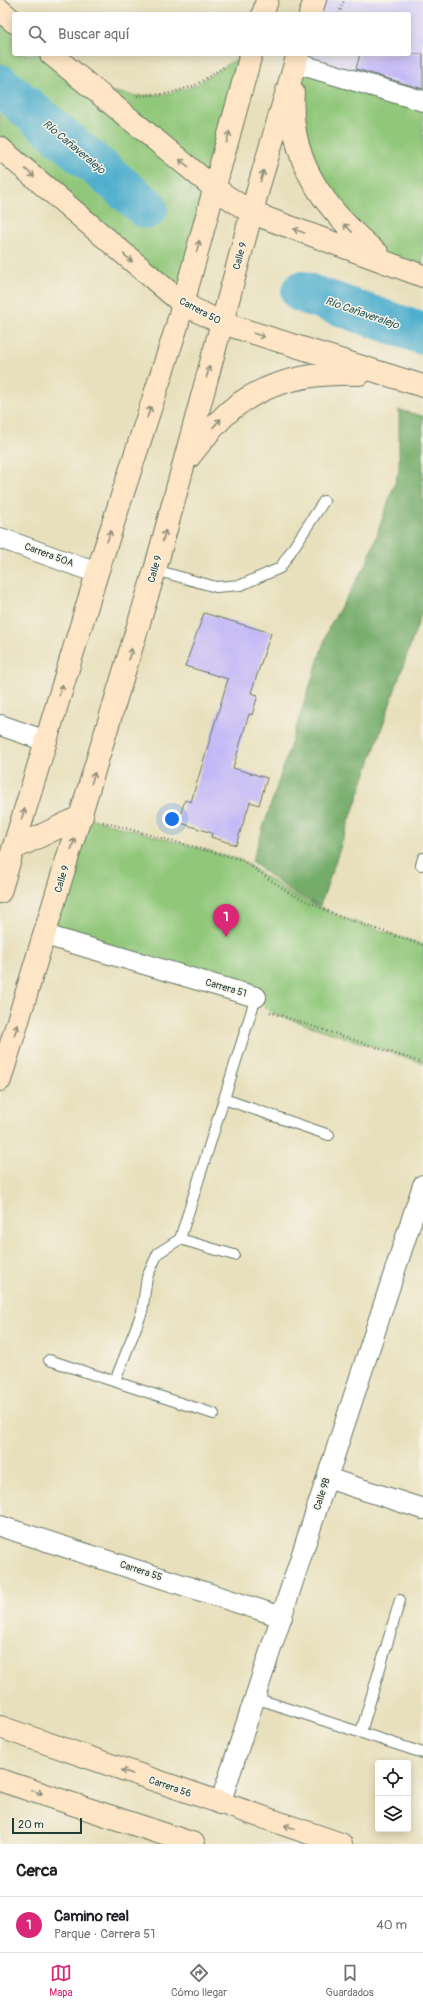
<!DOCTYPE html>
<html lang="es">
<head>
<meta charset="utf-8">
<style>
  body { margin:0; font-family:Pangolin,sans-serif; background:#f6f6f6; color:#202124 }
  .controls { position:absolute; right:12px; bottom:12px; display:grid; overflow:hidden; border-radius:4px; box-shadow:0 2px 10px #0003 }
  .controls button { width:36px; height:36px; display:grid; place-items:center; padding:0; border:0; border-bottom:1px solid #e0e0e0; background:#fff; color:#202124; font:20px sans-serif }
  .scale { position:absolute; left:12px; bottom:10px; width:70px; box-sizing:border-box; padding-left:4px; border:2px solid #1f3d34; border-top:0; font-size:11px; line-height:14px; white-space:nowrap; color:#1f3d34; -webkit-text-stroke:3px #f7f3e8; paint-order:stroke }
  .you { position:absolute; left:172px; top:819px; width:14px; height:14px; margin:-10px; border:3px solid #fff; border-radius:50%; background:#1a73e8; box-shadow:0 0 0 6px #1a73e833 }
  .badge { display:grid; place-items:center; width:26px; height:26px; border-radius:50%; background:#db2777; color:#fff; font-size:13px; font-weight:700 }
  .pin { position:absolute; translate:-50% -33px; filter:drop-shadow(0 1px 2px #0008) }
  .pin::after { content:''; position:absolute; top:21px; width:14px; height:12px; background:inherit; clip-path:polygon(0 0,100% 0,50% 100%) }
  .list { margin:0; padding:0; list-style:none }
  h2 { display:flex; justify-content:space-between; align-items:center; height:52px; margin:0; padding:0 16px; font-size:17px }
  h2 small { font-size:13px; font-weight:400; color:#757577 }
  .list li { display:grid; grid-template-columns:26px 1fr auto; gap:12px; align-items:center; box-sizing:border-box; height:56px; padding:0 16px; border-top:1px solid #e0e0e0 }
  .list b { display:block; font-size:15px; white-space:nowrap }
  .list p { margin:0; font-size:13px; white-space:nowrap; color:#757577 }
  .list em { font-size:13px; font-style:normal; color:#757577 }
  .icon { flex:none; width:22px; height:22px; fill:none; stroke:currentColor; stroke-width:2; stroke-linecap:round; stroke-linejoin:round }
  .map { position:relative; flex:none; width:423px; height:1844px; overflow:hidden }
  .search { position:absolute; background:#fff; box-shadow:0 2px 10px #0003; left:12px; right:12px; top:12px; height:44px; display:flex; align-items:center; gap:10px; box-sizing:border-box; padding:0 14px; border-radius:4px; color:#757577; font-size:15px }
  .sheet { height:108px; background:#fff }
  nav { display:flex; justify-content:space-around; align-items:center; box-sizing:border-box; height:56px; border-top:1px solid #e0e0e0; background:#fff; font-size:11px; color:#757577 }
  nav a { display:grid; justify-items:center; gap:2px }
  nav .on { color:#db2777 }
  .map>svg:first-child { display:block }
  .built { fill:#dbd6f7 }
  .green { fill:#91c77a; stroke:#588257 }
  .forest { fill:#74ac6a; stroke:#4a744f }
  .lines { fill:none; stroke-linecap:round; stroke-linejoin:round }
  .river { stroke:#50afce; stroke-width:42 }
  .building { fill:#c3b8f7 }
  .lane-casing { stroke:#657664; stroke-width:12 }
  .street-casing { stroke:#657664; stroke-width:22 }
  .secondary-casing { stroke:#657664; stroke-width:24 }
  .path { stroke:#657664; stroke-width:2.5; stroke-dasharray:1 3; stroke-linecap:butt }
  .lane { stroke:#fff; stroke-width:10 }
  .street { stroke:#fff; stroke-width:20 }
  .secondary { stroke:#fde5c5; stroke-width:22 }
  .oneway { stroke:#8e917c }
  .labels { text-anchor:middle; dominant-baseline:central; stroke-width:3; stroke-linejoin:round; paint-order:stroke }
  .street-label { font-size:10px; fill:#1f3d34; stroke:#f7f3e8 }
  .water-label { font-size:11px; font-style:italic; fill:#2b5a5a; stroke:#f7f3e8 }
</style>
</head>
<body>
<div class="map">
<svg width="423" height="1844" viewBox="0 0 423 1844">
  <rect width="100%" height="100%" fill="#f7f3e8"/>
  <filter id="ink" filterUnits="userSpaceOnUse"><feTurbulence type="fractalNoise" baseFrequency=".025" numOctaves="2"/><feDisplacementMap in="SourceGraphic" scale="8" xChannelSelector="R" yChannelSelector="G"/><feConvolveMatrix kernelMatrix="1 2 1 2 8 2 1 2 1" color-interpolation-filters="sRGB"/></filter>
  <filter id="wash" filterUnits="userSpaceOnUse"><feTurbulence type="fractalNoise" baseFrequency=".012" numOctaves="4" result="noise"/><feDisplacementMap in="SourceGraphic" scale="16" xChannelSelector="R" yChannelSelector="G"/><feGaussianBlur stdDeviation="0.9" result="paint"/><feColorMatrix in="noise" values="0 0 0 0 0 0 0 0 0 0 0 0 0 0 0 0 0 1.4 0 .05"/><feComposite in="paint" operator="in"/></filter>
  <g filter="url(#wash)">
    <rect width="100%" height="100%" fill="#e8e0bc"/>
    <path class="built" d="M315,0H423V101L298,54H409V14H310Z"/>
    <path class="green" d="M0,10L14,22V54H51L106,90L135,96L166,94L194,86L244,54L183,304L0,148Z
      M295,63L423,101V276L388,263L315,186Z
      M82,816L241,860L291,894L341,917L423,945V1063L271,1013L255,997L45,935Z"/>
    <path class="forest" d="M399,410L423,416V609L320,906L290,891L252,862L329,627L367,563L399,471Z"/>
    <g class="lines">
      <path class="river" d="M0,85L147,208
        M302,292L423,334"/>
    </g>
    <g id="blocks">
      <path class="building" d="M360,54H423V89L356,69Z
        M204,613L271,633L251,693L258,695L252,715L249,714L233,768L267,778L259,805L250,802L236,845L211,837L212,833L178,822L185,800L191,802L228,679L185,666Z"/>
    </g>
  </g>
  <g filter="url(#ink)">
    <use href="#blocks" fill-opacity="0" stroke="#657664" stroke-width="1"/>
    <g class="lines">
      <defs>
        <path id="lane" d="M155,570L216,587L241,585L280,568L324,501
          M421,865L423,858
          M224,1099L329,1135
          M180,1239L234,1255
          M49,1360L214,1414
          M115,1381L142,1312L147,1277L158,1253L180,1239L256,997
          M255,1698L423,1753
          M361,1732L400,1600"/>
        <path id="street" d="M295,63L423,101
          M0,538L97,573
          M0,725L46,741
          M45,935L256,997
          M327,1478L423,1509
          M0,1526L282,1617
          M220,1804L423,1185"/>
        <path id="secondary" d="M0,10L14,22
          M263,14L267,0
          M310,14L315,0
          M51,54L214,188L252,213L423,276
          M293,92C288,164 327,211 378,254
          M0,148L183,304L222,323L423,386
          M189,457C203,440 216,422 232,409C268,380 315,372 360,374
          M13,849L82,816
          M0,892L97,573L176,329L251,54
          M0,1080L155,570L260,182L298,54
          M0,1727L341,1844
          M0,1780L194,1844"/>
      </defs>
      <use href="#lane" class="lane-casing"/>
      <use href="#street" class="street-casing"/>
      <use href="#secondary" class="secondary-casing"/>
      <path class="path" d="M339,14L344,0
        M137,96L166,94L194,86L224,67
        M103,822L242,860L291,894L341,917L423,945
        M270,1012L423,1063"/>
      <use href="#lane" class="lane"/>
      <use href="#street" class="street"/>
      <use href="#secondary" class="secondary"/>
    </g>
    <defs><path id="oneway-shaft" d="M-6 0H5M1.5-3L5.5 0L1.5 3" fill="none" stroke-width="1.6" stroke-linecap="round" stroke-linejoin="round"/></defs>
    <g class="oneway">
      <use href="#oneway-shaft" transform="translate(228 137) rotate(-75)"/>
      <use href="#oneway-shaft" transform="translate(184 163) rotate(-141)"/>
      <use href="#oneway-shaft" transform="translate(30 173) rotate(41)"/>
      <use href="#oneway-shaft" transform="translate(262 176) rotate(-74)"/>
      <use href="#oneway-shaft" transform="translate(348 228) rotate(-136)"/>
      <use href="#oneway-shaft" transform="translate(299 231) rotate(-160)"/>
      <use href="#oneway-shaft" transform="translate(198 246) rotate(-75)"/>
      <use href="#oneway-shaft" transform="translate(128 258) rotate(41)"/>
      <use href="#oneway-shaft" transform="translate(259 335) rotate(18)"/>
      <use href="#oneway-shaft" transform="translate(208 372) rotate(-75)"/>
      <use href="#oneway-shaft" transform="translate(149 412) rotate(-72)"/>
      <use href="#oneway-shaft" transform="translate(217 423) rotate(-47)"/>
      <use href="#oneway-shaft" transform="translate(109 536) rotate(-72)"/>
      <use href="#oneway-shaft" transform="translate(164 536) rotate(-75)"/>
      <use href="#oneway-shaft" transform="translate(130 654) rotate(-73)"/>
      <use href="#oneway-shaft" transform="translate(61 690) rotate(-73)"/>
      <use href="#oneway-shaft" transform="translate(93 778) rotate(-73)"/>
      <use href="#oneway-shaft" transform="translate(23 814) rotate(-73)"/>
      <use href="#oneway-shaft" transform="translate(73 844) rotate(-73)"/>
      <use href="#oneway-shaft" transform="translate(16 1030) rotate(-73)"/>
      <use href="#oneway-shaft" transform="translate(127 1772) rotate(-161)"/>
      <use href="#oneway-shaft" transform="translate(37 1792) rotate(18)"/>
      <use href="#oneway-shaft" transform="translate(290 1827) rotate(-162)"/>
    </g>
  </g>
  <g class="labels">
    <g class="street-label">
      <text transform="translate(240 256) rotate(-75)">Calle 9</text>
      <text transform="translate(200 311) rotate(28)">Carrera 50</text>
      <text transform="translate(49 555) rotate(20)">Carrera 50A</text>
      <text transform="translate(155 569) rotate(-74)">Calle 9</text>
      <text transform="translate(62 879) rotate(-73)">Calle 9</text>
      <text transform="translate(226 988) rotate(16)">Carrera 51</text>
      <text transform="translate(322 1494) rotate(-72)">Calle 9B</text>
      <text transform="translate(141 1571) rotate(18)">Carrera 55</text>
      <text transform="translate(170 1787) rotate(19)">Carrera 56</text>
    </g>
    <g class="water-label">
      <text transform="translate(74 147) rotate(40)">Río Cañaveralejo</text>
      <text transform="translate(362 313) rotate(19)">Río Cañaveralejo</text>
    </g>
  </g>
</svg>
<div class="controls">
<button><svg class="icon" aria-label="locate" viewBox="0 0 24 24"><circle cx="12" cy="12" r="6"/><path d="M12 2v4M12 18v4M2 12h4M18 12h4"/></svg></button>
<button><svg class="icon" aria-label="layers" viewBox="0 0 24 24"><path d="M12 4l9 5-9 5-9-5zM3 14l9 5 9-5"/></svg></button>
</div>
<div class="scale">20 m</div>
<div class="you"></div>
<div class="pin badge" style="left:226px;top:937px">1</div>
<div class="search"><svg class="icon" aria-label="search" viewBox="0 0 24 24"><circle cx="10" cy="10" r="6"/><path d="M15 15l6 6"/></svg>Buscar aquí</div>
</div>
<section class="sheet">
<h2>Cerca<small></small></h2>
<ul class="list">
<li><span class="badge">1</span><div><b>Camino real</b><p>Parque · Carrera 51</p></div><em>40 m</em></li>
</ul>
</section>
<nav>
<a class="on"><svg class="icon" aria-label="map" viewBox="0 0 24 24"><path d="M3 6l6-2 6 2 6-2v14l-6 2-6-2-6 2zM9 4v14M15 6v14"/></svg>Mapa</a>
<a><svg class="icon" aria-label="directions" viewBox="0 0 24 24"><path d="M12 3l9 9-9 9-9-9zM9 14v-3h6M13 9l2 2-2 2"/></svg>Cómo llegar</a>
<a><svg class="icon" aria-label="saved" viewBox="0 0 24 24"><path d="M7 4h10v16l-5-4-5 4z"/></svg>Guardados</a>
</nav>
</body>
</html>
